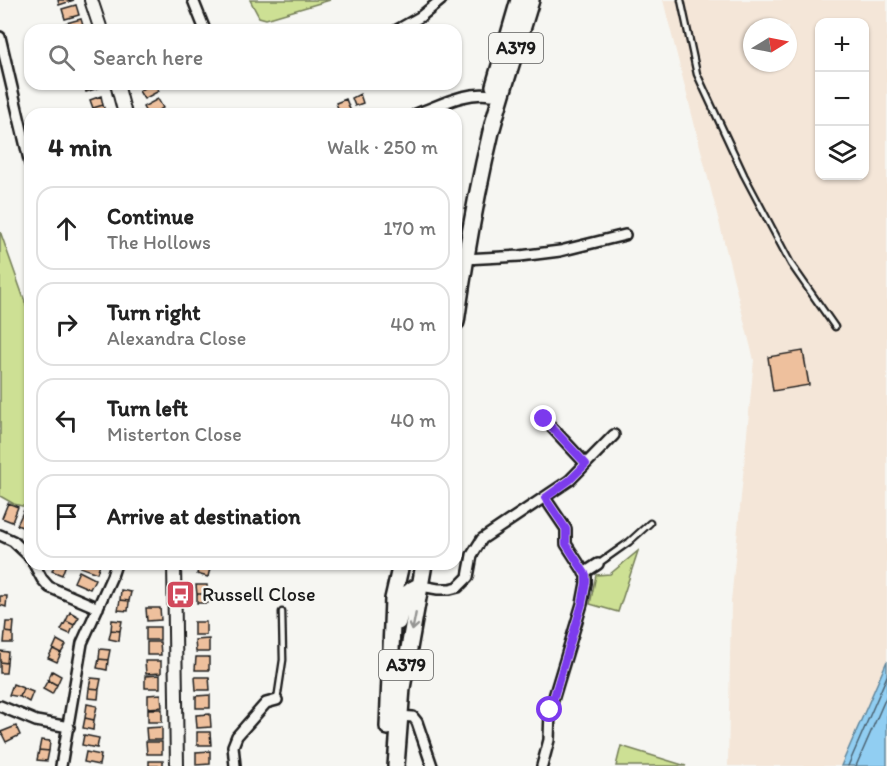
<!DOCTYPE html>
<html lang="en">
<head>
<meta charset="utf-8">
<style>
  body { margin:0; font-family:Itim,sans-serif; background:#f2f2f2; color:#222 }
  .controls { position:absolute; right:18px; top:18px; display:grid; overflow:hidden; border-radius:12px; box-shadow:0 2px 4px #0004 }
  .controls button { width:54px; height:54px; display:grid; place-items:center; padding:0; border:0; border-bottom:2px solid #e0e0e0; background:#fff; color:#222; font:30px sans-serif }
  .compass { position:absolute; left:743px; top:18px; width:54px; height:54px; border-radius:50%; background:#fff; box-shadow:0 2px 4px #0004; rotate:80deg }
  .stop { position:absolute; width:18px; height:18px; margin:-14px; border:4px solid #7c3aed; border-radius:50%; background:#fff }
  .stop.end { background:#7c3aed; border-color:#fff; box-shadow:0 2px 6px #0008 }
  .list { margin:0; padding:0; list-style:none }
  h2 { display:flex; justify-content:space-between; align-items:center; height:78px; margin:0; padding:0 24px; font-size:26px }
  h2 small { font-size:20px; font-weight:400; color:#767676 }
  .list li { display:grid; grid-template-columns:39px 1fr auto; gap:18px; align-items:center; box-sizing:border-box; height:84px; margin:0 12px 12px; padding:0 12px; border:2px solid #e0e0e0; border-radius:18px }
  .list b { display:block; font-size:22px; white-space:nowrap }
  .list p { margin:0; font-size:20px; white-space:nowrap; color:#767676 }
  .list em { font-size:20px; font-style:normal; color:#767676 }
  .icon { flex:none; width:33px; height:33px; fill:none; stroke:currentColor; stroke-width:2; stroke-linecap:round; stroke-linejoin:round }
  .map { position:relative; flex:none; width:887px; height:766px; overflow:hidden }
  .search { position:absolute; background:#fff; box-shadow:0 2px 4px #0004; left:24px; top:24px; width:438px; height:66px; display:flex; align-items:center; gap:15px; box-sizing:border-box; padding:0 21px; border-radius:18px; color:#767676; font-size:22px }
  .panel { position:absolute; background:#fff; box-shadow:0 2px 4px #0004; left:24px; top:108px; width:438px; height:462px; border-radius:18px }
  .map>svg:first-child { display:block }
  .built { fill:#f4e6d8; fill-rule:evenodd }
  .green { fill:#cde094; stroke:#747e58; stroke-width:1.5 }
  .water { fill:#91cef2; stroke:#62879c; stroke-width:1.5 }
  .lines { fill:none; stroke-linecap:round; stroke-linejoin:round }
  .shore { stroke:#4b6372; stroke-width:1.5 }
  .building { fill:#eec09d; stroke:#1c1c1c; stroke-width:1.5 }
  .service-casing { stroke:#1c1c1c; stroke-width:9 }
  .minor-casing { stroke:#1c1c1c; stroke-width:14 }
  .tertiary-casing { stroke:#1c1c1c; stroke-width:16 }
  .primary-casing { stroke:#1c1c1c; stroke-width:20 }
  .service { stroke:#f6f6f2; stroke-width:4.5 }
  .minor { stroke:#f6f6f2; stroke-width:9 }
  .tertiary { stroke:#f6f6f2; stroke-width:12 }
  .primary { stroke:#f6f6f2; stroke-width:15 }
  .oneway { stroke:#949492 }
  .route { stroke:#7c3aed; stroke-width:8 }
  .labels { text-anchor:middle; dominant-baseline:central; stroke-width:4.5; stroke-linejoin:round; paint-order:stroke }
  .shield { fill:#f6f6f2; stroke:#5d5d5c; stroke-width:1.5 }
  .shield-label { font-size:18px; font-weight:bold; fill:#1c1c1c }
  .poi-label { font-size:20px; fill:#1c1c1c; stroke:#f6f6f2; text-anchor:start }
</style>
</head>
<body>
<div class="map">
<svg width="887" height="766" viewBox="0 0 887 766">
  <rect width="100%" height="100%" fill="#f6f6f2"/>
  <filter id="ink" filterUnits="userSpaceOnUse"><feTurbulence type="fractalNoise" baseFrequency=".0167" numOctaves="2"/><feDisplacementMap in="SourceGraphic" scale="12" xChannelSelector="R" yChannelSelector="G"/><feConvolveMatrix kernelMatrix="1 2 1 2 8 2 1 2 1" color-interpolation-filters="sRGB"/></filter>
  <g filter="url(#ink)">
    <path class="built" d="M663,0H887V766H728L731,602L754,360ZM820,22H864V176H820ZM752,27H788V63H752Z"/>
    <path class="green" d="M250,0H330L266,19L259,17Z
      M0,231L30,316V508L14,504L0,496Z
      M638,551L618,612L590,604L596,575L610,574Z
      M621,746L686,766H616Z"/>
    <path class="water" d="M887,661V766H841Z"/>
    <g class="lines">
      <path class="shore" d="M848,766L887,676
        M856,766L887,695"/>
    </g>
    <path class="building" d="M58,0H74L59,5Z
      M76,5L79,15L65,19L62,9Z
      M81,19L84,29L68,30L66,23Z
      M84,84H100L101,87L86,92Z
      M150,84H155L159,91L144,99L139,91Z
      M360,94L363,103L355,106L352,98Z
      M101,96L103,105L93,108L90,100Z
      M158,99L163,108L152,114H147L143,107Z
      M346,99L351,112L336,114L335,112L339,111L336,103Z
      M103,105L106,114H94L93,108Z
      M803,351L809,385L773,391L768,357Z
      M8,503L18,507L12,522L2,518Z
      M24,510L30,513V522L27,529L17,525Z
      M55,564H66L62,575L52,571Z
      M81,564H100L97,573L80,567Z
      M199,565L210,568L208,577L197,574Z
      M79,571L95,579L90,589L74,582Z
      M196,585H207L208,594H197Z
      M121,590L131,592L129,601L120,600Z
      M197,594H208V603H197Z
      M0,596H7L6,607L0,605Z
      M120,600L129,601L128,611L118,610Z
      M146,608H160L161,620L147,621Z
      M70,612L79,617L74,625L66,621Z
      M112,620L122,621L120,631L111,630Z
      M66,621L74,625L70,634L61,630Z
      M6,622H14L13,633L5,632Z
      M194,622H206V635H194Z
      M146,627H160V640H146Z
      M111,630L120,631L119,641L109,639Z
      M5,632L13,633V643H4Z
      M209,639V652H196L195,640Z
      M57,640L66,645L61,653L53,649Z
      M147,642H160L161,655H147Z
      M53,649L61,653L57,662L48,658Z
      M100,649L110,650L108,660L99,659Z
      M0,651L8,652L7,663L0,662Z
      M196,657H209V670H195Z
      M99,659L108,660L107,670L97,668Z
      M145,661H161V673L146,674Z
      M0,662L7,663L6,673H0Z
      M52,671L61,676L57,685L48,680Z
      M160,675V688H145V676Z
      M195,677H209L210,690H196Z
      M91,678L101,679L99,689L89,688Z
      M48,680L57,685L52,694L43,689Z
      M13,684L23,688L20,697L9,695Z
      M23,688L33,692L29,702L20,697Z
      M89,688L99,689L98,699L88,698Z
      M161,694L162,707L148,708V695Z
      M210,695V708H196V696Z
      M87,704L97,706L94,720L85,718Z
      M148,709H162V722H148Z
      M210,714L211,727L197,728L196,715Z
      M85,718L94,720L93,730L83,728Z
      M16,726L20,735L6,742L1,732Z
      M162,727V740H147L146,728Z
      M197,732H210L211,745H197Z
      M84,735L99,738L97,748L82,745Z
      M41,740L50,741L49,751L39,750Z
      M146,742H162V754H147Z
      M39,750L49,751L47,761L37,760Z
      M210,751V764L196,765V752Z
      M86,752L101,755L99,765L84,762Z
      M149,761H163V766H149Z"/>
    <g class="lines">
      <defs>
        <path id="service" d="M681,0L697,74L744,175L791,264L835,327
          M598,564L629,542L650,523
          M277,700L283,660L282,612"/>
        <path id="minor" d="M193,0L205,30
          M397,30L420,17L441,0
          M0,37L30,164
          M416,114C441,105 465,91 491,95
          M464,259L520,256L560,251L625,235
          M544,419L586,464
          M0,535L13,541L30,557
          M34,564L42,579L49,587L98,608
          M584,573L598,564
          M421,586L438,589H450L458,587L468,577L472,555L482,539L570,480L614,435
          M0,706L36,721L69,727
          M398,716L413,717L417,722L432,766
          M61,766L82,643L112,576L116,564
          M235,766L233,746L237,736L266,703L277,700
          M542,766L549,740L550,710L582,604L586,583V575L566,544V529L545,498"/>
        <path id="tertiary" d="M91,0L101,30
          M117,84L125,114
          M174,564L177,766"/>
        <path id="primary" d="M494,86L519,0
          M456,322C465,258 476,195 491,132C503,87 518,44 531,0
          M398,622C402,608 403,589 421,586
          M388,727L393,599L401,564
          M396,766L402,688L424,564"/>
      </defs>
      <use href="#service" class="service-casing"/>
      <use href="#minor" class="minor-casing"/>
      <use href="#tertiary" class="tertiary-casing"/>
      <use href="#primary" class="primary-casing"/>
      <use href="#service" class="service"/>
      <use href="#minor" class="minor"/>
      <use href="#tertiary" class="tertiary"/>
      <use href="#primary" class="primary"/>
    </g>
    <defs><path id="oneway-shaft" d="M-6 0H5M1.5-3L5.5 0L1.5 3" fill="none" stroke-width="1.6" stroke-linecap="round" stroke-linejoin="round" transform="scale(1.5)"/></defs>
    <use class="oneway" href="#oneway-shaft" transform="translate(414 622) rotate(101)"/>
  </g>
  <g class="lines" filter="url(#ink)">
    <path class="route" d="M544,419L586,464L570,480L545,498L566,529V544L586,575V583L582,604L550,710"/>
  </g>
  <defs>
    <symbol id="bus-square" viewBox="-11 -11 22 22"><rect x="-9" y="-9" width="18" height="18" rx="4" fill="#d1495b" stroke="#f6f6f2"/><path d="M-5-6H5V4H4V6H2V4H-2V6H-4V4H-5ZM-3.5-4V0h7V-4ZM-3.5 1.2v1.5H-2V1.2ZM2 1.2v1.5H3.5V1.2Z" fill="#fff"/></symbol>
  </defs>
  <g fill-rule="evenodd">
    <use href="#bus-square" x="164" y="578" width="33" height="33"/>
  </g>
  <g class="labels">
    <g class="shield">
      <rect x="489" y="33" width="54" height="30" rx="4.5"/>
      <rect x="379" y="650" width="54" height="30" rx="4.5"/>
    </g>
    <g class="shield-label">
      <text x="516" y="48">A379</text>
      <text x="406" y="665">A379</text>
    </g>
    <g class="poi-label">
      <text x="202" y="594">Russell Close</text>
    </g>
  </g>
</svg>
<div class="controls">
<button>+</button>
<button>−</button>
<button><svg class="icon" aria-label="layers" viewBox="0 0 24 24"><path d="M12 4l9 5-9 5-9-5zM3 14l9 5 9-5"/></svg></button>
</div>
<svg class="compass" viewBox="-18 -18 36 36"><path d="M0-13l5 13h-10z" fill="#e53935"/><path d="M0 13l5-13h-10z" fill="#767676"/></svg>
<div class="stop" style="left:550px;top:710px"></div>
<div class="stop end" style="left:544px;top:419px"></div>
<div class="search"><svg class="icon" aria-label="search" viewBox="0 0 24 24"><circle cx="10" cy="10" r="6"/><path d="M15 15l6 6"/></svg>Search here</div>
<section class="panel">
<h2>4 min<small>Walk · 250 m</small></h2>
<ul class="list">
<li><svg class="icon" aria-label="ahead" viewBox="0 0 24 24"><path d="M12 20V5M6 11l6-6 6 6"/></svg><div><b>Continue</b><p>The Hollows</p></div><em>170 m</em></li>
<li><svg class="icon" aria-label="right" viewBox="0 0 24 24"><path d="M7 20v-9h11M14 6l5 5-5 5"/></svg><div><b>Turn right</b><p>Alexandra Close</p></div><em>40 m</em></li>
<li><svg class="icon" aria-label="left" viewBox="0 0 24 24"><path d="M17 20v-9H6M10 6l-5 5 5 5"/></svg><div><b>Turn left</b><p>Misterton Close</p></div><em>40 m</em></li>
<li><svg class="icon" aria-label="arrive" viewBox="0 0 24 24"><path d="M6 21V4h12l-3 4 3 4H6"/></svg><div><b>Arrive at destination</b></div></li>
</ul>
</section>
</div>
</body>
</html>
